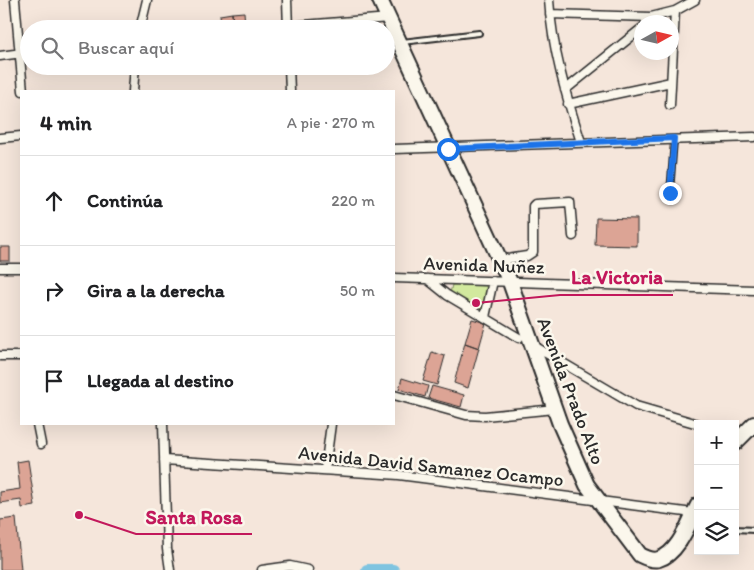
<!DOCTYPE html>
<html lang="es">
<head>
<meta charset="utf-8">
<style>
  body { margin:0; font-family:Itim,sans-serif; background:#f2f2f2; color:#202124 }
  .controls { position:absolute; right:15px; bottom:15px; display:grid; overflow:hidden; border-radius:0px; box-shadow:0 5px 20px #0002 }
  .controls button { width:45px; height:45px; display:grid; place-items:center; padding:0; border:0; border-bottom:1px solid #e0e0e0; background:#fff; color:#202124; font:25px sans-serif }
  .compass { position:absolute; left:634px; top:15px; width:45px; height:45px; border-radius:50%; background:#fff; box-shadow:0 5px 20px #0002; rotate:82deg }
  .stop { position:absolute; width:15px; height:15px; margin:-11px; border:4px solid #1a73e8; border-radius:50%; background:#fff }
  .stop.end { background:#1a73e8; border-color:#fff; box-shadow:0 1px 5px #0008 }
  .list { margin:0; padding:0; list-style:none }
  h2 { display:flex; justify-content:space-between; align-items:center; height:65px; margin:0; padding:0 20px; font-size:21px }
  h2 small { font-size:16px; font-weight:400; color:#757577 }
  .list li { display:grid; grid-template-columns:32px 1fr auto; gap:15px; align-items:center; box-sizing:border-box; height:90px; padding:0 20px; border-top:1px solid #e0e0e0 }
  .list b { display:block; font-size:19px; white-space:nowrap }
  .list em { font-size:16px; font-style:normal; color:#757577 }
  .icon { flex:none; width:28px; height:28px; fill:none; stroke:currentColor; stroke-width:2; stroke-linecap:round; stroke-linejoin:round }
  .map { position:relative; flex:none; width:754px; height:570px; overflow:hidden }
  .search { position:absolute; background:#fff; box-shadow:0 5px 20px #0002; left:20px; top:20px; width:375px; height:55px; display:flex; align-items:center; gap:12px; box-sizing:border-box; padding:0 18px; border-radius:28px; color:#757577; font-size:19px }
  .panel { position:absolute; background:#fff; box-shadow:0 5px 20px #0002; left:20px; top:90px; width:375px; height:335px; border-radius:0px }
  .map>svg:first-child { display:block }
  .green { fill:#d2e99e; stroke:#7e8a64 }
  .lines { fill:none; stroke-linecap:round; stroke-linejoin:round }
  .river { stroke:#7fc4e0; stroke-width:12 }
  .building { fill:#dca495; stroke:#2b2b2b }
  .service-casing { stroke:#2b2b2b; stroke-width:8 }
  .minor-casing { stroke:#2b2b2b; stroke-width:11 }
  .trunk-casing { stroke:#2b2b2b; stroke-width:18 }
  .service { stroke:#fbf7ec; stroke-width:4 }
  .minor { stroke:#fbf7ec; stroke-width:8 }
  .trunk { stroke:#fbf7ec; stroke-width:14 }
  .route { stroke:#1a73e8; stroke-width:6 }
  .labels { text-anchor:middle; dominant-baseline:central; stroke-width:5; stroke-linejoin:round; paint-order:stroke }
  .street-label { font-size:19px; fill:#2b2b2b; stroke:#fbf7ec }
  .leader { fill:none; stroke:#c2185b; stroke-width:2 }
  .callout-dot { fill:#c2185b; stroke:#fbf7ec; stroke-width:2 }
  .callout-label { font-size:20px; text-anchor:middle; font-weight:bold; fill:#c2185b; stroke:#fbf7ec; stroke-width:5; stroke-linejoin:round; paint-order:stroke }
</style>
</head>
<body>
<div class="map">
<svg width="754" height="570" viewBox="0 0 754 570">
  <rect width="100%" height="100%" fill="#f5e6db"/>
  <filter id="ink" filterUnits="userSpaceOnUse"><feTurbulence type="fractalNoise" baseFrequency=".02" numOctaves="2"/><feDisplacementMap in="SourceGraphic" scale="10" xChannelSelector="R" yChannelSelector="G"/><feConvolveMatrix kernelMatrix="1 2 1 2 8 2 1 2 1" color-interpolation-filters="sRGB"/></filter>
  <g filter="url(#ink)">
    <path class="green" d="M489,283L483,313L450,293L452,285Z"/>
    <g class="lines">
      <path class="river" d="M367,570H393"/>
    </g>
    <path class="building" d="M244,12L245,25L233,26L232,13Z
      M232,13L233,26L221,27L220,15Z
      M596,218L637,219V246L595,245Z
      M0,247H10V261H0Z
      M472,319L486,323L479,348L465,343Z
      M465,343L479,348L468,388L454,383Z
      M432,352L445,356L437,385L423,381Z
      M402,378L428,386L425,397L399,389Z
      M432,386L464,395L461,407L428,398Z
      M28,460L35,506L22,508L21,500L0,503V492L20,489L17,462Z
      M16,518L21,570H0V520Z"/>
    <g class="lines">
      <defs>
        <path id="service" d="M402,42L479,33
          M670,193L674,140
          M735,529L754,530"/>
        <path id="minor" d="M15,0L23,91
          M287,0L288,29
          M549,0C552,48 566,96 581,142
          M550,14L651,17
          M646,22L651,17L675,11L695,0
          M140,29L147,0
          M255,29L389,18
          M0,56L29,52
          M289,66L290,91
          M565,90L642,28
          M133,91L135,66
          M568,104L671,82
          M670,105L675,11
          M0,138L21,136
          M394,149L754,137
          M500,260L527,256L533,252V206L535,204L570,202L573,236
          M0,268H21
          M394,278L754,290
          M427,279L447,295L519,338
          M485,317L493,281
          M534,346L636,406L698,424
          M0,356H21
          M394,395L466,415L485,416L555,409
          M37,424L41,444
          M163,424L167,549L170,570
          M164,460L399,475L693,513
          M325,469L331,424
          M262,570L290,566L308,570"/>
        <path id="trunk" d="M380,0L510,282L560,424L587,485L640,555C646,558 653,561 659,559C679,553 689,522 698,505
          M735,443L754,424"/>
      </defs>
      <use href="#service" class="service-casing"/>
      <use href="#minor" class="minor-casing"/>
      <use href="#trunk" class="trunk-casing"/>
      <use href="#service" class="service"/>
      <use href="#minor" class="minor"/>
      <use href="#trunk" class="trunk"/>
    </g>
  </g>
  <g class="lines" filter="url(#ink)">
    <path class="route" d="M448,149L674,138L670,193"/>
  </g>
  <g class="labels">
    <g class="street-label">
      <text transform="translate(484 265) rotate(2)">Avenida Nuñez</text>
      <text transform="translate(571 391) rotate(69)">Avenida Prado Alto</text>
      <text transform="translate(431 466) rotate(6)">Avenida David Samanez Ocampo</text>
    </g>
  </g>
  <path class="leader" d="M476 303L560 295H673M79 515L136 534H252"/>
  <g class="callout-dot">
    <circle cx="476" cy="303" r="5"/>
    <circle cx="79" cy="515" r="5"/>
  </g>
  <g class="callout-label">
    <text x="617" y="284">La Victoria</text>
    <text x="194" y="524">Santa Rosa</text>
  </g>
</svg>
<div class="controls">
<button>+</button>
<button>−</button>
<button><svg class="icon" aria-label="layers" viewBox="0 0 24 24"><path d="M12 4l9 5-9 5-9-5zM3 14l9 5 9-5"/></svg></button>
</div>
<svg class="compass" viewBox="-18 -18 36 36"><path d="M0-13l5 13h-10z" fill="#e53935"/><path d="M0 13l5-13h-10z" fill="#757577"/></svg>
<div class="stop" style="left:448px;top:149px"></div>
<div class="stop end" style="left:670px;top:193px"></div>
<div class="search"><svg class="icon" aria-label="search" viewBox="0 0 24 24"><circle cx="10" cy="10" r="6"/><path d="M15 15l6 6"/></svg>Buscar aquí</div>
<section class="panel">
<h2>4 min<small>A pie · 270 m</small></h2>
<ul class="list">
<li><svg class="icon" aria-label="ahead" viewBox="0 0 24 24"><path d="M12 20V5M6 11l6-6 6 6"/></svg><div><b>Continúa</b></div><em>220 m</em></li>
<li><svg class="icon" aria-label="right" viewBox="0 0 24 24"><path d="M7 20v-9h11M14 6l5 5-5 5"/></svg><div><b>Gira a la derecha</b></div><em>50 m</em></li>
<li><svg class="icon" aria-label="arrive" viewBox="0 0 24 24"><path d="M6 21V4h12l-3 4 3 4H6"/></svg><div><b>Llegada al destino</b></div></li>
</ul>
</section>
</div>
</body>
</html>
